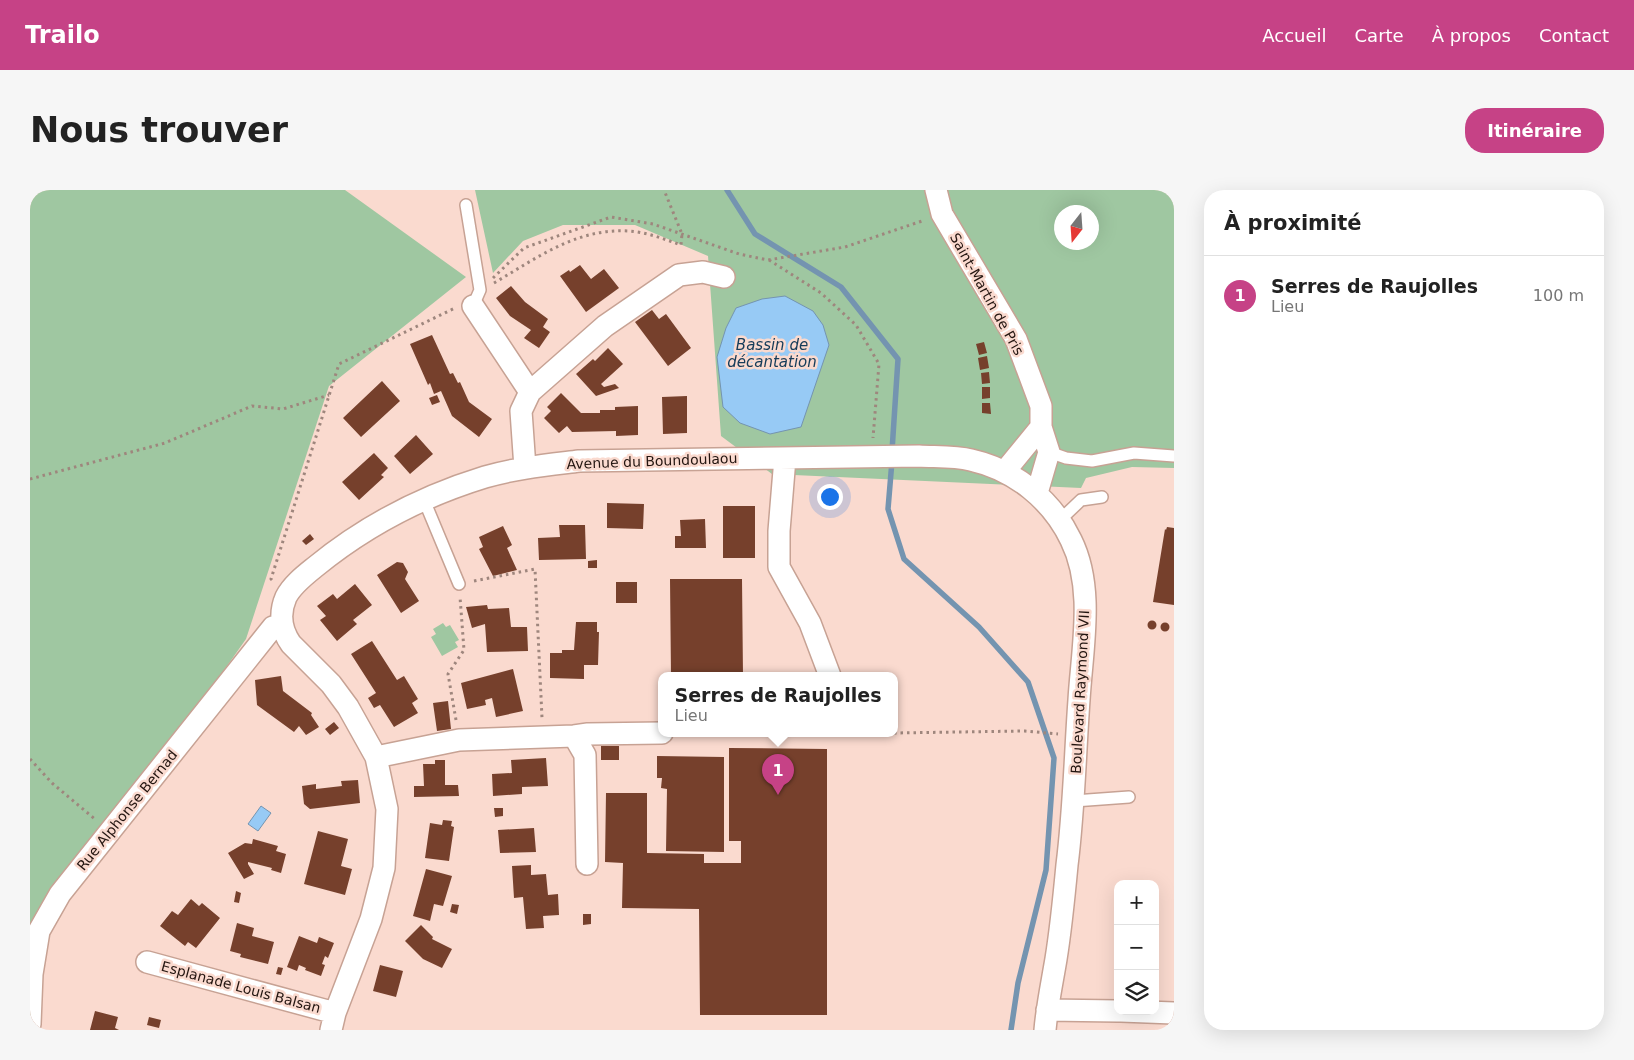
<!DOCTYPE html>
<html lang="fr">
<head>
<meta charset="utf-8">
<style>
  body { margin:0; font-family:"DejaVu Sans",sans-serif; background:#f6f6f6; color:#222 }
  .controls { position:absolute; right:15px; bottom:15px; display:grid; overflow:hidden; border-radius:10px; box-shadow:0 5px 20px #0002 }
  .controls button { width:45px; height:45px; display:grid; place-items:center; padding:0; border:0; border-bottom:1px solid #e0e0e0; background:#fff; color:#222; font:25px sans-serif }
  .compass { position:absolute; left:1024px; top:15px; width:45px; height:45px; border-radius:50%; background:#fff; box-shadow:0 5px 20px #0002; rotate:197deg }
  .you { position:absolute; left:799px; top:306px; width:18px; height:18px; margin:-12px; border:4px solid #fff; border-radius:50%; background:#1a73e8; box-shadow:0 0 0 8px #1a73e833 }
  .badge { display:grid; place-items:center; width:32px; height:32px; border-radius:50%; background:#c64286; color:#fff; font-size:16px; font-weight:700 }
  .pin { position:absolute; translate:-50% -41px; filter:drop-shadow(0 1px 2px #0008) }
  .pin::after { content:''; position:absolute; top:26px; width:18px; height:15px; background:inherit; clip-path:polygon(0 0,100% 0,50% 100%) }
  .popup { position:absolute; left:628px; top:482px; width:240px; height:65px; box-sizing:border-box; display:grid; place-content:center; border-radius:10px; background:#fff; filter:drop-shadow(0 1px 4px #0005); font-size:16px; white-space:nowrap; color:#767676 }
  .popup b { font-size:19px; color:#222 }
  .popup::after { content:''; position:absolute; left:50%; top:100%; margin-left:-10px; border:10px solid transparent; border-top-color:#fff }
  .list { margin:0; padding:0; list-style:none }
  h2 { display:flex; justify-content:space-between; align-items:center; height:65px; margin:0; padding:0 20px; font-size:21px }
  h2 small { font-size:16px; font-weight:400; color:#767676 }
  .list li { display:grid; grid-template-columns:32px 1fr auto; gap:15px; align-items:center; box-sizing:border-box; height:80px; padding:0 20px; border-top:1px solid #e0e0e0 }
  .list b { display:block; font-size:19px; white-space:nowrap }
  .list p { margin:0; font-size:16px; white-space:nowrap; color:#767676 }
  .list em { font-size:16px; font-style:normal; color:#767676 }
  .icon { flex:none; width:28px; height:28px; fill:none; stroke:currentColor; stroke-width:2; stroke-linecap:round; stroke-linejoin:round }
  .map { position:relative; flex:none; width:1144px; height:840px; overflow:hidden; border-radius:20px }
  header { display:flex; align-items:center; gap:30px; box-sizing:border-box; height:70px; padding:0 25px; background:#c64286; color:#fff }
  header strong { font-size:24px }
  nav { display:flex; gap:28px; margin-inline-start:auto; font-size:18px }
  .intro { display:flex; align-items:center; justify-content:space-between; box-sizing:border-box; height:120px; padding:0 30px }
  h1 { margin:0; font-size:35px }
  .button { padding:12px 22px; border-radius:20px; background:#c64286; color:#fff; font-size:18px; font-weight:700 }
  main { display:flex; gap:30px; padding:0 30px }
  aside { flex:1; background:#fff; border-radius:20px; box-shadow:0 5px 20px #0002 }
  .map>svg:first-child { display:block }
  .green { fill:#9fc7a1; fill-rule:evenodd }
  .water { fill:#97caf5; stroke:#7494b0 }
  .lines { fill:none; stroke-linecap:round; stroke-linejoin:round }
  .stream { stroke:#7494b0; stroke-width:5.5 }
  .building { fill:#76402c }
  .service-casing { stroke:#c7a294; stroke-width:14 }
  .minor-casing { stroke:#c7a294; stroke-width:24 }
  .path { stroke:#9e867d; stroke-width:3; stroke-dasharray:2.5 4; stroke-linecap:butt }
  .service { stroke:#fff; stroke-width:11 }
  .minor { stroke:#fff; stroke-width:21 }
  .labels { text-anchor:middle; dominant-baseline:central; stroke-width:5; stroke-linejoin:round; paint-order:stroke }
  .street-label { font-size:14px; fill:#231510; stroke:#fadacf }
  .water-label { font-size:15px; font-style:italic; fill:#163c59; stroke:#fadacf }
</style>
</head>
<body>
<header>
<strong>Trailo</strong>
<nav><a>Accueil</a><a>Carte</a><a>À propos</a><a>Contact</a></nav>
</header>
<div class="intro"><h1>Nous trouver</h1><a class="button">Itinéraire</a></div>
<main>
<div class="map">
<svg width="1144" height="840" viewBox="0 0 1144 840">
  <rect width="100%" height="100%" fill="#fadacf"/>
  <path class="green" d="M0,0H315L436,87L299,196L216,449L5,749L0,840Z
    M445,0H1144V278L1102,277L1056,288L1051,298L742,284L691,246L678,66L605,35H533L493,51L463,83ZM1032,22H1062V52H1032Z
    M413,433L416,437L420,435L429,450L425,452L428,457L412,466L401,447L406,444L403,439Z"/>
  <path class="water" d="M755,106L783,121L793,135L799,155L771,237L740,244L710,233L693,217L687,167L696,138L706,118L732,109Z
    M231,616L241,623L228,641L218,634Z"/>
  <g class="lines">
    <path class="stream" d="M697,0L725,44L811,97L868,169L862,261
      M862,271L858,319L874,369L949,437L998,492L1024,568L1016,680L988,793L981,840"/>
  </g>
  <path class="building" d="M550,75L561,89L574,79L589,98L556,122L530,86L539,80L540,82Z
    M481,96L495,112L518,129L513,137L520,142L509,158L494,148L501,140L480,126L466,108Z
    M622,120L629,129L636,124L661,158L638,176L605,132Z
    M402,145L420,184L423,183L428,193L430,192L439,212L462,229L449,247L422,226L411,201L404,204L400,193L398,195L380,154Z
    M954,152L957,163L949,165L946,154Z
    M578,158L593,174L571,194L574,197L585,194L589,198L566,206L546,184L563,169L565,171Z
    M957,166L959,178L950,180L948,168Z
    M959,182L960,193L952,194L951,183Z
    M352,191L370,211L331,247L313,228Z
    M952,197H960V208L952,209Z
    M531,203L551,223H570V220H585V217L608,216V245L586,246V241L542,242L537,236L529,243L514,228L521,221L517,217Z
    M407,205L410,212L402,215L399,208Z
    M657,206V243L633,244L632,207Z
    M952,213H960L961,224L952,223Z
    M386,245L403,264L380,284L364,266Z
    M344,263L358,278L351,285L354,287L329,310L312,292Z
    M577,313L614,314L613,339L577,338Z
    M693,316H725V368H693Z
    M675,329L676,358H645V346H651L650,330Z
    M529,335H555L556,369L509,370L508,348L530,347Z
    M473,336L482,355L477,358L487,380L463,386L449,359L453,357L449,347Z
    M1137,337L1144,338V415L1123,412L1135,339L1136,340Z
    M280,344L284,349L276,355L272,351Z
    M567,370V378H558V371Z
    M367,372L373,373L378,382L375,389L389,411L371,423L347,385Z
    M640,389H712L713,486H641Z
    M586,392H607V413H586Z
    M325,394L342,415L323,430L327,434L307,451L290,430L296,426L287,416L303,404L307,409Z
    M457,415L458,419L479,418L481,437H497L498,461L457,462L455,434L442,438L436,417Z
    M1117.5 435a4.5 4.5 0 1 1 9 0a4.5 4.5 0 1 1-9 0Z
    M546,432H567V442H569L568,475H554V489L520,488V463H532V460H544Z
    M1130.5 437a4.5 4.5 0 1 1 9 0a4.5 4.5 0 1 1-9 0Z
    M342,451L367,490L374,486L388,509L382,513L388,523L364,537L350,515L344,518L338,508L346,503L321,464Z
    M483,479L493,521L466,527L462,508L455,510L456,515L437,519L431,493Z
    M251,486L253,501L282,523L281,525L289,537L276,545L269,536L264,542L227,515L225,490Z
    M418,511L421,539L407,541L403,513Z
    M304,532L309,538L300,545L295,539Z
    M571,556H589V570H571Z
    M699,558L797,559V825H670L669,719L592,718L593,673L575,672L576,603H617V663L674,664V673H711V651H699Z
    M627,566L694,567V662L636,661L637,599L631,598L632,588H627Z
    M516,568L518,596L492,597V604L463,606L462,584L482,583L481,570Z
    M405,570H415V595H428L429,606L384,607V596H394L393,574H405Z
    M328,590L330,613L280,619L274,614L272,596L286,594V599L312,596L311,591Z
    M464,618H473V626L465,627Z
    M413,630L422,631L421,636L424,637L419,671L395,668L400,633L412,635Z
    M504,638L506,662L470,663L468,640Z
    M288,641L318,649L311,676L322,679L315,705L274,694Z
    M223,649L248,656L246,661L256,664L251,683L241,680L242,678L218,672V674L224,684L214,689L198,663L215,653L222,654Z
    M501,675V685L516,684L518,705L528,704L529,725L513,726L514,738L496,739L493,707L484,708L482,676Z
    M396,679L422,686L413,716L404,714L400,731L383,726Z
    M206,701L211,703L209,713L204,712Z
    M161,709L169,716L172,713L190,728L166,758L158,752L155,756L130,736L142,721L148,725Z
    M422,714L429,715L427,724L420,722Z
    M553,724H561V734L553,735Z
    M207,733L224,738L222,746L244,752L238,774L210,767L211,764L200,761Z
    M391,735L403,747L402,749L422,759L412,778L393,769L375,751Z
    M269,746L287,753L289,747L304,753L298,768L295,766L292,774L295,775L291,786L275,780L276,778L269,775L267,781L257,777Z
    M350,775L373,781L366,807L343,801Z
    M248,777L253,778L251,785L246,784Z
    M65,821L88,827L85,838L89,840H60Z
    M119,827L131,830L129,838L117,835Z"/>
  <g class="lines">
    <defs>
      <path id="service" d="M436,15L450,100L443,116
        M1016,261L1036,268L1062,271L1104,263L1144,266
        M394,310L429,394
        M1030,330L1051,310L1072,307
        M1044,611L1099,607"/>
      <path id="minor" d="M906,0L912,24L986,149L1011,216V237
        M443,116L500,202
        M755,268L749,341V377L780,433L800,486
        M495,278L491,221L500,202L575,136L649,85L673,82L694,87
        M975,281L1011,237L1019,262L1007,303
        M544,546L555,565L557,674
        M346,567L429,550L544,546L558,544L632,543
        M117,772L305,823
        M1017,820L1088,821
        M1091,821L1144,823
        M0,834L2,784L9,741L30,704L243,437L252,436
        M301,840L305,823L341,729L354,678L357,619L346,567L318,517L301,494L261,454C251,440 249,423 256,407C262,395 275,385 285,377C335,336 393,306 455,287C486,278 517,275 549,271L889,266C906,267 925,266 941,270C985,280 1022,310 1041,350C1065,398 1052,458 1049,510C1045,565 1044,620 1037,675C1034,707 1031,738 1026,769C1022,793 1017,816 1015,840"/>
    </defs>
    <use href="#service" class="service-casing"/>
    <use href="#minor" class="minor-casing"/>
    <path class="path" d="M739,70L791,103L826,135L849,174L843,248
      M463,88L494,58L581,27L623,34L709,64L738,70L815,57L895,30
      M464,93C507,68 546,38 599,41C616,42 634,49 651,55L652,44L634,0
      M0,289L135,253L222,216L253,219L299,205
      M242,390L241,389L309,174L425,118
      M444,391L505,379L512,528
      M426,530L418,484L434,460L430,407
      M864,543L995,541L1028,544
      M827,544H845
      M0,569L22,593L66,630"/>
    <use href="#service" class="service"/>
    <use href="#minor" class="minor"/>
  </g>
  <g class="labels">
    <g class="street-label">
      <text transform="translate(957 104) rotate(61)">Saint-Martin de Pris</text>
      <text transform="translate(622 271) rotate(-2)">Avenue du Boundoulaou</text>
      <text transform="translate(1050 502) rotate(-87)">Boulevard Raymond VII</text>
      <text transform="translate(97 620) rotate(-51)">Rue Alphonse Bernad</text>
      <text transform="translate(211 797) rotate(15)">Esplanade Louis Balsan</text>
    </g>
    <g class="water-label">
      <text x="742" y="155">Bassin de<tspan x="742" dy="17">décantation</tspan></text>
    </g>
  </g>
</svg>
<div class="controls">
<button>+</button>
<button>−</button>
<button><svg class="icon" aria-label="layers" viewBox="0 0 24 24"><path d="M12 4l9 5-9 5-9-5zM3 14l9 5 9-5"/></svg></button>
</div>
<svg class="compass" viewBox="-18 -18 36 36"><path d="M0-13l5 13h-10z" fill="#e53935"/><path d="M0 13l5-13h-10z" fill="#767676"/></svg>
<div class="you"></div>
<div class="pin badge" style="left:748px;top:605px">1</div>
<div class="popup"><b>Serres de Raujolles</b>Lieu</div>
</div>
<aside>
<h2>À proximité<small></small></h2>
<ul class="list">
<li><span class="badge">1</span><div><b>Serres de Raujolles</b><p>Lieu</p></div><em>100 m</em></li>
</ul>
</aside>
</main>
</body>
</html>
